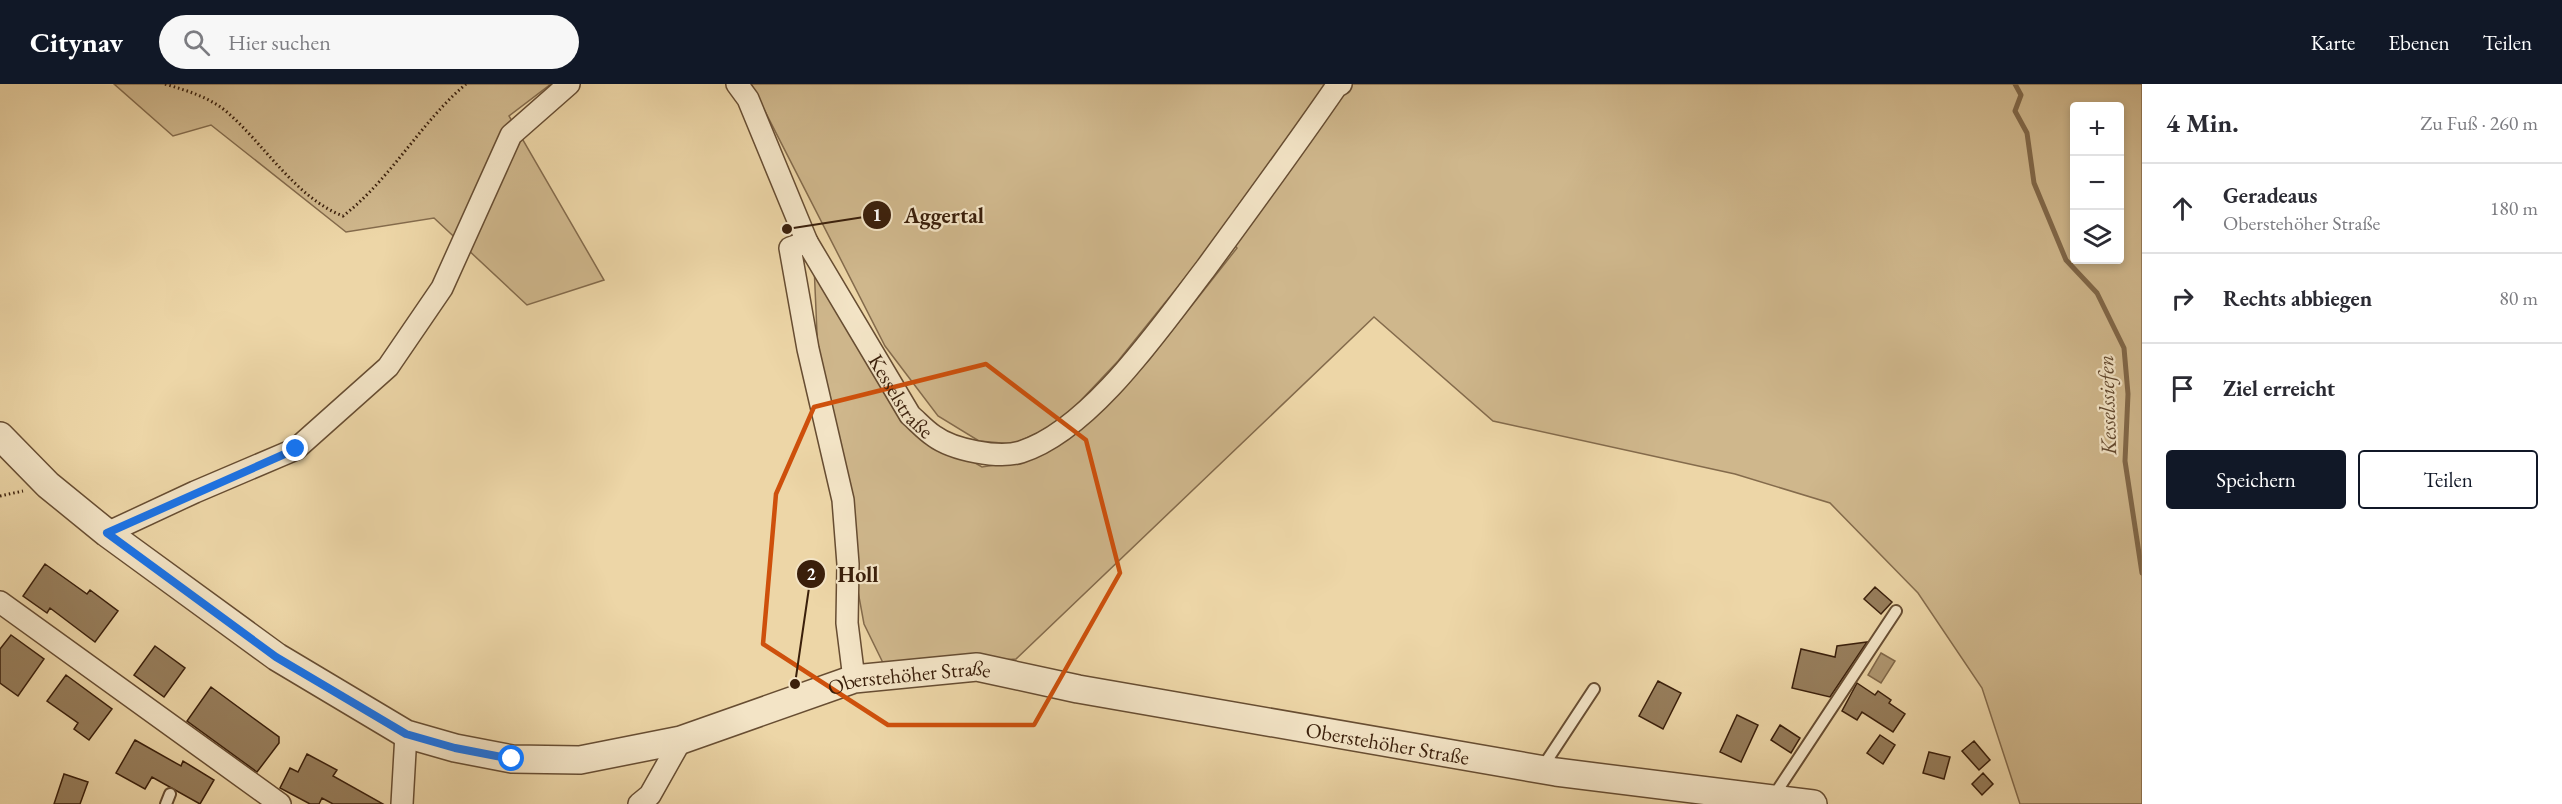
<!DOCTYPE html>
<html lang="de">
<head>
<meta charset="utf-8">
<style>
  body { margin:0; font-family:"EB Garamond",serif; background:#f7f7f7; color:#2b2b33 }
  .controls { position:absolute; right:18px; top:18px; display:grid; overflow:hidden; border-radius:6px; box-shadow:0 3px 9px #0003 }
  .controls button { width:54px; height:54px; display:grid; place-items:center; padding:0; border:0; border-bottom:2px solid #e1e1e2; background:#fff; color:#2b2b33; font:30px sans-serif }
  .stop { position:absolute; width:18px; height:18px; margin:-14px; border:4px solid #1a73e8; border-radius:50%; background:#fff }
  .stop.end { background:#1a73e8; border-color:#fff; box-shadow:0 2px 6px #0008 }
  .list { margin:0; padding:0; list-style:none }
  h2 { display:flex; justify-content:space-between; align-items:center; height:78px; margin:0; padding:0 24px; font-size:26px }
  h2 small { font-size:20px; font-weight:400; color:#7c7c81 }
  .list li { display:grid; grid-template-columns:39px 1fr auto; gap:18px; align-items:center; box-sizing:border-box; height:90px; padding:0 24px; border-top:2px solid #e1e1e2 }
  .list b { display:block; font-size:22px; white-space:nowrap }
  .list p { margin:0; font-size:20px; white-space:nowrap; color:#7c7c81 }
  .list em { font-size:20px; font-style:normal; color:#7c7c81 }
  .actions { display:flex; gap:12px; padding:18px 24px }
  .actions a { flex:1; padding:14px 0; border:2px solid #111827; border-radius:6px; text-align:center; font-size:21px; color:#111827 }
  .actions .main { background:#111827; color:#fff }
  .icon { flex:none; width:33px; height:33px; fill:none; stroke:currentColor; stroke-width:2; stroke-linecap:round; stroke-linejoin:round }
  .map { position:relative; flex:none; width:2142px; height:720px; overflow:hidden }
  header { display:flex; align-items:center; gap:36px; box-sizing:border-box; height:84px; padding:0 30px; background:#111827; color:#fff }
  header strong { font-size:28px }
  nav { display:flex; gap:33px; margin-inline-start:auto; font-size:21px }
  .search { width:420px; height:54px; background:#f7f7f7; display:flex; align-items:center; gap:15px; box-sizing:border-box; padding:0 21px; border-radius:33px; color:#7c7c81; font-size:22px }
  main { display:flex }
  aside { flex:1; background:#fff }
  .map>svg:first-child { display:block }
  .green { fill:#cfb78c; stroke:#846b4c; stroke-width:1.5; fill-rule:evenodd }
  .water { fill:#b09872; stroke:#816849; stroke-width:1.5 }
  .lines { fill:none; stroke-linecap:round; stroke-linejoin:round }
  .stream { stroke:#816849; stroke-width:5 }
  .building { fill:#977e5c; stroke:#3a1f0b; stroke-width:1.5 }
  .service-casing { stroke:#674d32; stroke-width:14 }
  .minor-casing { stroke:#674d32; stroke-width:24 }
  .tertiary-casing { stroke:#674d32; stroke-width:30 }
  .path { stroke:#3a1f0b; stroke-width:3; stroke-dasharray:1.5 3; stroke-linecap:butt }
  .service { stroke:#f3e4c6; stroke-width:10 }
  .minor { stroke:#f3e4c6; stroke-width:21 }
  .tertiary { stroke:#f3e4c6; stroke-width:27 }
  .route { stroke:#1a73e8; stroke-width:8 }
  .marked { fill:none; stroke:#ce500c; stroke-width:4.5; stroke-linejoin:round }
  .labels { text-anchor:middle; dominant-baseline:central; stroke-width:4.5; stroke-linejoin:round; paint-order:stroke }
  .street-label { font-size:21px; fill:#3a1f0b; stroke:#f3e4c6 }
  .water-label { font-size:22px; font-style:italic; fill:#63492f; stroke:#f3e4c6 }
  .leader { fill:none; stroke:#3a1f0b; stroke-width:2 }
  .callout-dot { fill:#3a1f0b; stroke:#f3e4c6; stroke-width:2 }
  .mark-label { font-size:18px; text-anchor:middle; font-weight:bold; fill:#fff }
  .callout-label { font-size:22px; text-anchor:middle; font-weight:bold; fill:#3a1f0b; stroke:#f3e4c6; stroke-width:4.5; stroke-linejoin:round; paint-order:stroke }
</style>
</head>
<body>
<header>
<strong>Citynav</strong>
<div class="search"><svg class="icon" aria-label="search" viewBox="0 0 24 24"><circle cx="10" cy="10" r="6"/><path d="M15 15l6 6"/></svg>Hier suchen</div>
<nav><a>Karte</a><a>Ebenen</a><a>Teilen</a></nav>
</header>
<main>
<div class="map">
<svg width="2142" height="720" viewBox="0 0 2142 720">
  <rect width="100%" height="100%" fill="#edd6a7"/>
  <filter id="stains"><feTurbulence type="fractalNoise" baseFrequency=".00333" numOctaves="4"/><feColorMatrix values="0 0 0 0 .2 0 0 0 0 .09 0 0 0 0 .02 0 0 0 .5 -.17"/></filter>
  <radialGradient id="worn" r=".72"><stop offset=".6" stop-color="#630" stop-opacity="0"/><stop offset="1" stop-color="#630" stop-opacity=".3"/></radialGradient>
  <path class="green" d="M114,0H551L509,32L604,196L527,221L434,134L346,148L211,41L173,52Z
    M751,0H2142V720H2020L1982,604L1918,509L1830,419L1735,390L1493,337L1374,233L1016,575L886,585L864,540L819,295L814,181L921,348L982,383L1027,376L1070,353L1103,326L1149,276L1237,164L1222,148L1118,277L1069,329L1042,347L1013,360L979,357L938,332L885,262ZM2074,22H2120V176H2074Z"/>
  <path class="water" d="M1881,569L1895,577L1881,599L1868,591Z"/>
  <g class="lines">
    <path class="stream" d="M2015,0L2021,11L2015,27L2027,49L2034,99L2066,176L2097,209L2124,264L2128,310L2125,377L2142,489"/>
  </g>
  <path class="building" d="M45,480L87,510L90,506L118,527L95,558L50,524L47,529L23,512Z
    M1875,503L1892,518L1881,530L1864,515Z
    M11,551L44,575L18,612L0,599V565Z
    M1867,558L1830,613L1792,604L1801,565L1835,573L1837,562Z
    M155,562L185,584L164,613L134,591Z
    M66,591L112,625L89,656L74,645L78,639L47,617Z
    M1658,597L1681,609L1663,645L1639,632Z
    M1857,599L1875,611L1878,607L1891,616L1889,619L1905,630L1893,648L1862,628L1857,636L1842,627Z
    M211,603L279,653V659L257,688L187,637Z
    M1737,631L1758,641L1741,678L1720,668Z
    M1780,641L1800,654L1791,669L1771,656Z
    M1880,651L1895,661L1883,680L1867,669Z
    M135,656L181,682L183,677L214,696L200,720L152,693L145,705L116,689Z
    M1974,657L1990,676L1979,686L1962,667Z
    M1929,668L1950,673L1944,695L1923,689Z
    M307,670L337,686L333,692L383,720H333L322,714L319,720H310L280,704L290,684L298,688Z
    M1983,689L1993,700L1982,711L1972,700Z
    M64,690L88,698L80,720H54Z"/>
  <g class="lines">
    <defs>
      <path id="service" d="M1542,684L1594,605
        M1773,713L1896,527
        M166,720L170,710"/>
      <g id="minor">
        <path d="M737,0L748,15L807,158"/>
        <path d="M107,449L195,408L296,365L388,283L442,204L511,51L569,0"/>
        <path d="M0,518L280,720"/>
        <path id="s1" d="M854,595L847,539L848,480L843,416L808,265L790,164L807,158L910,331C918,338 925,346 934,352C953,366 999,375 1021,368C1091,346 1162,241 1206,184C1250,124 1294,64 1336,3L1341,0"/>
        <path d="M402,720L406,650"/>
        <path d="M639,720L650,711L681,656"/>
      </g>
      <g id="tertiary">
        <path id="s2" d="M0,352L48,401L107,449L277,573L406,650L455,664L512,675L580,676L681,656L854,595L977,583L1078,605L1556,688L1813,720"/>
      </g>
    </defs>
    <use href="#service" class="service-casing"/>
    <use href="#minor" class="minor-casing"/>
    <use href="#tertiary" class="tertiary-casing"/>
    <path class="path" d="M165,0C188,7 209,13 227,28C265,61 296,114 343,132C391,95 420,39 466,0
      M0,412L23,407"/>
    <use href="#service" class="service"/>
    <use href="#minor" class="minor"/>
    <use href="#tertiary" class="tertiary"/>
  </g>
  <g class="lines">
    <path class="route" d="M296,365L107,449L276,573L406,650L455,664L512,675"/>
  </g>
  <path class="marked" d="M986,280L1086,356L1120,489L1034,641H888L763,560L776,410L814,323Z"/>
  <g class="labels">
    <g class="street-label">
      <text stroke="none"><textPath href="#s1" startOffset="636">Kesselstraße</textPath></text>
      <text stroke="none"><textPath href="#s2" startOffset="1024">Oberstehöher Straße</textPath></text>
      <text stroke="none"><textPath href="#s2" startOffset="1510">Oberstehöher Straße</textPath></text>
    </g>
    <g class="water-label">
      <text transform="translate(2107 321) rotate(-92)">Kesselssiefen</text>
    </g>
  </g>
  <path class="leader" d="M787 145L877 131M795 600L811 490"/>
  <g class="callout-dot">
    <circle cx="787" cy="145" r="6"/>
    <circle cx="795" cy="600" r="6"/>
    <circle cx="877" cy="131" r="15"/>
    <circle cx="811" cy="490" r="15"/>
  </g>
  <g class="mark-label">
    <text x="877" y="137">1</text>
    <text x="811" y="496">2</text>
  </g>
  <g class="callout-label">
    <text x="944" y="139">Aggertal</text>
    <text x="858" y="498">Holl</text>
  </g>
  <rect width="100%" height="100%" filter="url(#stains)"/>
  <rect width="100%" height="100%" fill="url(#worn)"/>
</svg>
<div class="controls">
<button>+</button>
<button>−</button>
<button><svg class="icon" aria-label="layers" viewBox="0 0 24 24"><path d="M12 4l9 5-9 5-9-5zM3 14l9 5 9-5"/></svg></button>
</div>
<div class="stop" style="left:512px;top:675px"></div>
<div class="stop end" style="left:296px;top:365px"></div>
</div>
<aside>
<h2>4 Min.<small>Zu Fuß · 260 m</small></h2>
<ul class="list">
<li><svg class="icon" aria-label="ahead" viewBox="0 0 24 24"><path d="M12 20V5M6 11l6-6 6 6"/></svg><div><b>Geradeaus</b><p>Oberstehöher Straße</p></div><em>180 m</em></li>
<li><svg class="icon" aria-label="right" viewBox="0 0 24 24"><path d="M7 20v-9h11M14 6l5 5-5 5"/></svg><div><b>Rechts abbiegen</b></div><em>80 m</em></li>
<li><svg class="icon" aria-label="arrive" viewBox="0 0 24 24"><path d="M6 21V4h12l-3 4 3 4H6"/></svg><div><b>Ziel erreicht</b></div></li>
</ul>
<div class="actions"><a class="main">Speichern</a><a>Teilen</a></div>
</aside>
</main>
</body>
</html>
